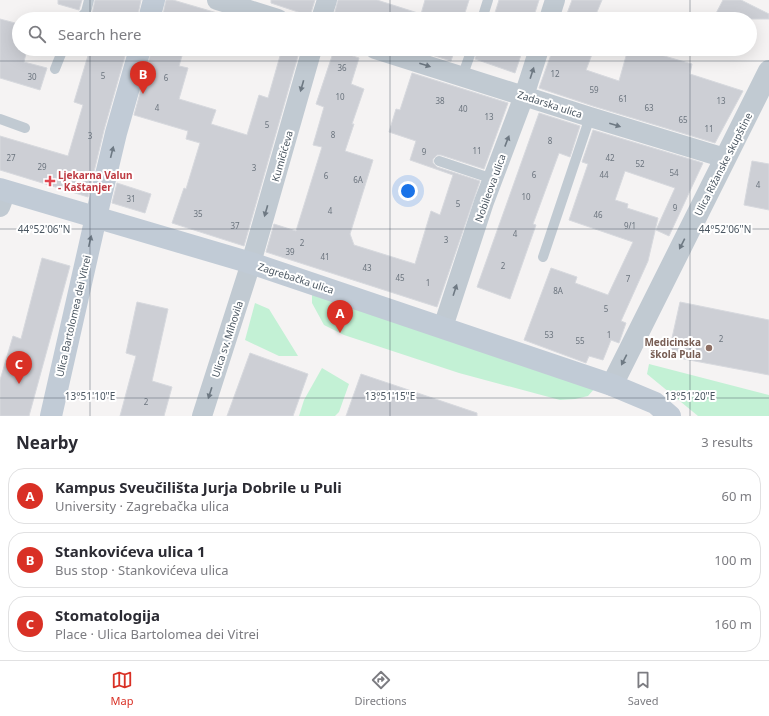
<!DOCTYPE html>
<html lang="en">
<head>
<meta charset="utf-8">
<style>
  body { margin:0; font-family:"Noto Sans",sans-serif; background:#f7f7f7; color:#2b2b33 }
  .you { position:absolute; left:408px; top:191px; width:14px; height:14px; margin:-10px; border:3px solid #fff; border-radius:50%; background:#1a73e8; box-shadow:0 0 0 6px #1a73e833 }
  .badge { display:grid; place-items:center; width:26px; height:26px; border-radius:50%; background:#d93025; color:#fff; font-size:13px; font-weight:700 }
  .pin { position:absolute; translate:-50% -33px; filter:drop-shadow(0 1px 2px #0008) }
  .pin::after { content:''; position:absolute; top:21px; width:14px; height:12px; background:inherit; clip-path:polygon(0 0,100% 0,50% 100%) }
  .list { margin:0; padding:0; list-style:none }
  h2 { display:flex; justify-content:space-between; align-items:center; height:52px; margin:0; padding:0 16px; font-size:17px }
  h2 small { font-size:13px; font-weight:400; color:#7c7c81 }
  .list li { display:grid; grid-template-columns:26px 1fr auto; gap:12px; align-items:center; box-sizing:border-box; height:56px; margin:0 8px 8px; padding:0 8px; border:1px solid #e1e1e2; border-radius:16px }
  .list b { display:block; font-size:15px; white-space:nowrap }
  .list p { margin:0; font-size:13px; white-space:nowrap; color:#7c7c81 }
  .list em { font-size:13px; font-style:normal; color:#7c7c81 }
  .icon { flex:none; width:22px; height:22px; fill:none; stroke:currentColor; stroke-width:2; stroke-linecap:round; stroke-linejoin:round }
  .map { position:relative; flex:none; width:769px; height:416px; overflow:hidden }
  .search { position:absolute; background:#fff; box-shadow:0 4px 16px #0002; left:12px; right:12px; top:12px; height:44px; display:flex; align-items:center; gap:10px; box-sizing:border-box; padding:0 14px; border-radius:22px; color:#7c7c81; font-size:15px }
  .sheet { height:244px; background:#fff }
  nav { display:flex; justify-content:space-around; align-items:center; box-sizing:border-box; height:56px; border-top:1px solid #e1e1e2; background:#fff; font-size:11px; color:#7c7c81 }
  nav a { display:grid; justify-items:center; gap:2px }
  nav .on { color:#d93025 }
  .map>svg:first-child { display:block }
  .green { fill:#c3f1d5 }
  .building { fill:#cdcfd5; stroke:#d7d9de }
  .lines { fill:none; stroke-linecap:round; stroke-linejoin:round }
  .service { stroke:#c1cad2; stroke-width:10 }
  .minor { stroke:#c1cad2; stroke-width:20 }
  .tertiary { stroke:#c1cad2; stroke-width:22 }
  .secondary { stroke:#c1cbd6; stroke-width:22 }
  .oneway { fill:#6e7983 }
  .oneway2 { fill:#6e7984 }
  .ticks { fill:none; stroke:#4a5661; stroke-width:1; stroke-opacity:0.45 }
  .health-dot { fill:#e0444e; stroke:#fff; stroke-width:1.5 }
  .education-dot { fill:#8d6e63; stroke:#fff; stroke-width:1.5 }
  .labels { text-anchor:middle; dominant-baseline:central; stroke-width:4; stroke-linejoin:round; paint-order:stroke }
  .number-label { font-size:8px; fill:#6b747e }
  .street-label { font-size:10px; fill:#4a5661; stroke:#fff }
  .health-label { font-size:10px; font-weight:bold; fill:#be3a42; stroke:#fff; text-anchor:start }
  .education-label { font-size:10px; font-weight:bold; fill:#785e54; stroke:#fff; text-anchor:end }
  .ticks-label { font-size:10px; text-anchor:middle; fill:#4a5661; stroke:#fff; stroke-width:4; stroke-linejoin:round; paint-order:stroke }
</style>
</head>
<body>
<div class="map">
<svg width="769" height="416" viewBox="0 0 769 416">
  <rect width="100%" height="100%" fill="#f5f3f3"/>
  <path class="green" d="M312,290L595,388L588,396L575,399L560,400L459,373L344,335L324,325L312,303Z
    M255,303L269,309L298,356H279L245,340Z
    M649,364L769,395V416H698L647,374Z
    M322,368L349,384L339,412L335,416H299L304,400Z"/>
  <path class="building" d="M58,0H82L79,10L58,4Z
    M95,0H141L137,19H99L100,16L92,14Z
    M166,0H173L224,15V19H162Z
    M271,0H315L310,16L271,3Z
    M338,0H377L421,14L425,0H469L463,19H333Z
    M499,0H539L533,19H493Z
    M572,0H602L594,19H565Z
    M723,0H741L769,14V19H713Z
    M0,19L19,24V49H27L24,62L47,68L40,90L0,78Z
    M90,49H127L104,130L88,197L0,170V136L68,156L83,105L74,102Z
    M152,49H184L179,66L188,68L179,99L216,110L211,124L247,135L259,95L268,98L282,49H300L244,246L172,223L184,188L186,189L200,143L186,139L188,131L134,115Z
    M420,49H465L463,55L454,52L451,61L419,51Z
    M478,49H523L515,73L475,59Z
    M553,49H594L586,70L619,81L628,49H640L692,64L690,74L743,91L715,143L593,106L539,88Z
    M334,50L359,58L351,84L364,89L352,124H354L345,151L373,160L350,234L354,245L415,264L431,211L440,215L453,175L410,160L416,141L389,132L396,109L400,110L412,73L508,103L484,169L441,155H437L433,159V163L437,167L480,181L437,307L266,252L274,224L296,231L322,147L313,145L324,107L316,104Z
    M539,113L580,126L570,157L559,153L533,224L536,225L510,299L477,287Z
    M593,130L703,163L669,236L656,230L675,188L625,171L615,200L628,204L627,208L658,218L648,261L621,321L626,323L619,343L611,340L603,360L589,356L586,363L524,340L551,268L577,277L575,283L608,295L633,242L569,220L588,164L582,162Z
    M752,161L769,164V210L744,205Z
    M117,183L151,194L145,213L112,203Z
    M42,258L70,266L29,416H0V380L13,336L21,339Z
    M137,302L168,309L152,381L172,387L164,416H120L136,356L126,353Z
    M680,302L769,320V375L668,356Z
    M250,353L308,374L293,416H227Z
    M361,374L477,413V416H346Z"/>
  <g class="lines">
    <path class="service" d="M79,19L86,12L89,0
      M482,19L488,0
      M55,69L63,49
      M462,77L472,49
      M0,119L25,128
      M439,161L493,179
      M543,257L590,117"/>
    <path class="minor" d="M217,0L278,19
      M321,19L327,0
      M549,19L555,0
      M375,49L590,117L725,158
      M0,207L6,191
      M443,327L484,202L524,96L539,49
      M202,416L251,263L312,49"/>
    <path class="tertiary" d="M612,385L769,71"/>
    <path class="secondary" d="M149,19L154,0
      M0,189L251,263L612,385L655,403L670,416
      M51,416L96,217L116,133L140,49"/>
  </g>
  <defs><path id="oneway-solid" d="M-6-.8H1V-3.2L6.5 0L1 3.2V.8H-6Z"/></defs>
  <g class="oneway">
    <use href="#oneway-solid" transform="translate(425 65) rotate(18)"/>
    <use href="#oneway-solid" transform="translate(532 73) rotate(-72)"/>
    <use href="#oneway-solid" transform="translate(302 86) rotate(106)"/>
    <use href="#oneway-solid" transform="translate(615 125) rotate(17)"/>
    <use href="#oneway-solid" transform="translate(507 141) rotate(-69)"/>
    <use href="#oneway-solid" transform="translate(266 211) rotate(106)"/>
    <use href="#oneway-solid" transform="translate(682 244) rotate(117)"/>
    <use href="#oneway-solid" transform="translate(455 290) rotate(-72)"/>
    <use href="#oneway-solid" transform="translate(624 360) rotate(117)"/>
    <use href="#oneway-solid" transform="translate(210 393) rotate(108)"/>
  </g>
  <g class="oneway2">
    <use href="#oneway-solid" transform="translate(112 152) rotate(-76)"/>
    <use href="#oneway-solid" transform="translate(90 241) rotate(-77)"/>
  </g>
  <path class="ticks" d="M90,0V19M390,0V19M690,0V19M90,49V416M390,49V416M690,49V416M0,61H769M0,229H769M0,398H769"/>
  <path class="health-dot" d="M48 175h4v4h4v4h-4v4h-4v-4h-4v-4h4z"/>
  <circle class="education-dot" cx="709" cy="348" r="4"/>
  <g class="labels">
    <g class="number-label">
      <text x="342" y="67">36</text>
      <text x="555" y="73">12</text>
      <text x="103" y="75">5</text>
      <text x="32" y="76">30</text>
      <text x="166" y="77">6</text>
      <text x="594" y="89">59</text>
      <text x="340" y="96">10</text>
      <text x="623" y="98">61</text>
      <text x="440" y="100">38</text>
      <text x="721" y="100">13</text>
      <text x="157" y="107">4</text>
      <text x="649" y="107">63</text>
      <text x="463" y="108">40</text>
      <text x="489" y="116">13</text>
      <text x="683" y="119">65</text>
      <text x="267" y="124">5</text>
      <text x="709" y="128">11</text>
      <text x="333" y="134">8</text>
      <text x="90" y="135">3</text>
      <text x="550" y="140">8</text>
      <text x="477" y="150">11</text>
      <text x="424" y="151">9</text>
      <text x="11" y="157">27</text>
      <text x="610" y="157">42</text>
      <text x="640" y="163">52</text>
      <text x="42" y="166">29</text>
      <text x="254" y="167">3</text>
      <text x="674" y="172">54</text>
      <text x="534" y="174">6</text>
      <text x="604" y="174">44</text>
      <text x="326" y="175">6</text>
      <text x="358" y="179">6A</text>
      <text x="758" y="184">4</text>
      <text x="526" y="196">10</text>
      <text x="131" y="198">31</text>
      <text x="458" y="203">5</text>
      <text x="675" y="207">9</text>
      <text x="330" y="210">4</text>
      <text x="198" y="213">35</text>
      <text x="598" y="214">46</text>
      <text x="235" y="225">37</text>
      <text x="630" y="225">9/1</text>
      <text x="515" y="233">4</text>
      <text x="446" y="239">3</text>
      <text x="302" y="242">2</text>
      <text x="290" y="251">39</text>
      <text x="325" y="256">41</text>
      <text x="503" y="265">2</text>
      <text x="367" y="267">43</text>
      <text x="400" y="277">45</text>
      <text x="628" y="278">7</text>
      <text x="428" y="282">1</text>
      <text x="558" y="290">8A</text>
      <text x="606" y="308">5</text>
      <text x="549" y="334">53</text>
      <text x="609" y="334">1</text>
      <text x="721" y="338">2</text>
      <text x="580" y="340">55</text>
      <text x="146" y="401">2</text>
    </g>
    <g class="street-label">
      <text transform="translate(550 104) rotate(18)">Zadarska ulica</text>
      <text transform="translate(282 156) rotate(-74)">Kumičićeva</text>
      <text transform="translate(723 164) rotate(-63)">Ulica Rižanske skupštine</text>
      <text transform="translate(490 188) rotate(-70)">Nobileova ulica</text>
      <text transform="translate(296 278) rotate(18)">Zagrebačka ulica</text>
      <text transform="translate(73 316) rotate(-77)">Ulica Bartolomea dei Vitrei</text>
      <text transform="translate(227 339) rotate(-72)">Ulica sv. Mihovila</text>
    </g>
    <g class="health-label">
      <text x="58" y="175">Ljekarna Valun<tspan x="58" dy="12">- Kaštanjer</tspan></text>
    </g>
    <g class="education-label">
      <text x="701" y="342">Medicinska<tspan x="701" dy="12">škola Pula</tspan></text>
    </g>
  </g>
  <g class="ticks-label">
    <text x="44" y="233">44°52'06"N</text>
    <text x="725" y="233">44°52'06"N</text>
    <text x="90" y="400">13°51'10"E</text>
    <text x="390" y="400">13°51'15"E</text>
    <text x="690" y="400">13°51'20"E</text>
  </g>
</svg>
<div class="you"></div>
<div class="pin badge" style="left:340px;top:333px">A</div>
<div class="pin badge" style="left:143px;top:94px">B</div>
<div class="pin badge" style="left:19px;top:384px">C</div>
<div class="search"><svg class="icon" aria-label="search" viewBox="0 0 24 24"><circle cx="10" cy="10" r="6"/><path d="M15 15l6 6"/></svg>Search here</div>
</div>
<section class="sheet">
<h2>Nearby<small>3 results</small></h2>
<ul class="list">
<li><span class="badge">A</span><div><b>Kampus Sveučilišta Jurja Dobrile u Puli</b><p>University · Zagrebačka ulica</p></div><em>60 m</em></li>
<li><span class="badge">B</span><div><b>Stankovićeva ulica 1</b><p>Bus stop · Stankovićeva ulica</p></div><em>100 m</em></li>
<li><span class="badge">C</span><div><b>Stomatologija</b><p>Place · Ulica Bartolomea dei Vitrei</p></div><em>160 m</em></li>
</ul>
</section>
<nav>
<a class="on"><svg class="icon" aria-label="map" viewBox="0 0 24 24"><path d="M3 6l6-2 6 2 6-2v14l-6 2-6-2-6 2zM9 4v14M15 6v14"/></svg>Map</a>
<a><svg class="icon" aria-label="directions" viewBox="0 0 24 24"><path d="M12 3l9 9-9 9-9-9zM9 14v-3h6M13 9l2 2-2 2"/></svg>Directions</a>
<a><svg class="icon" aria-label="saved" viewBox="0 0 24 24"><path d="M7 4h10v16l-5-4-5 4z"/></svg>Saved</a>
</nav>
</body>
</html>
